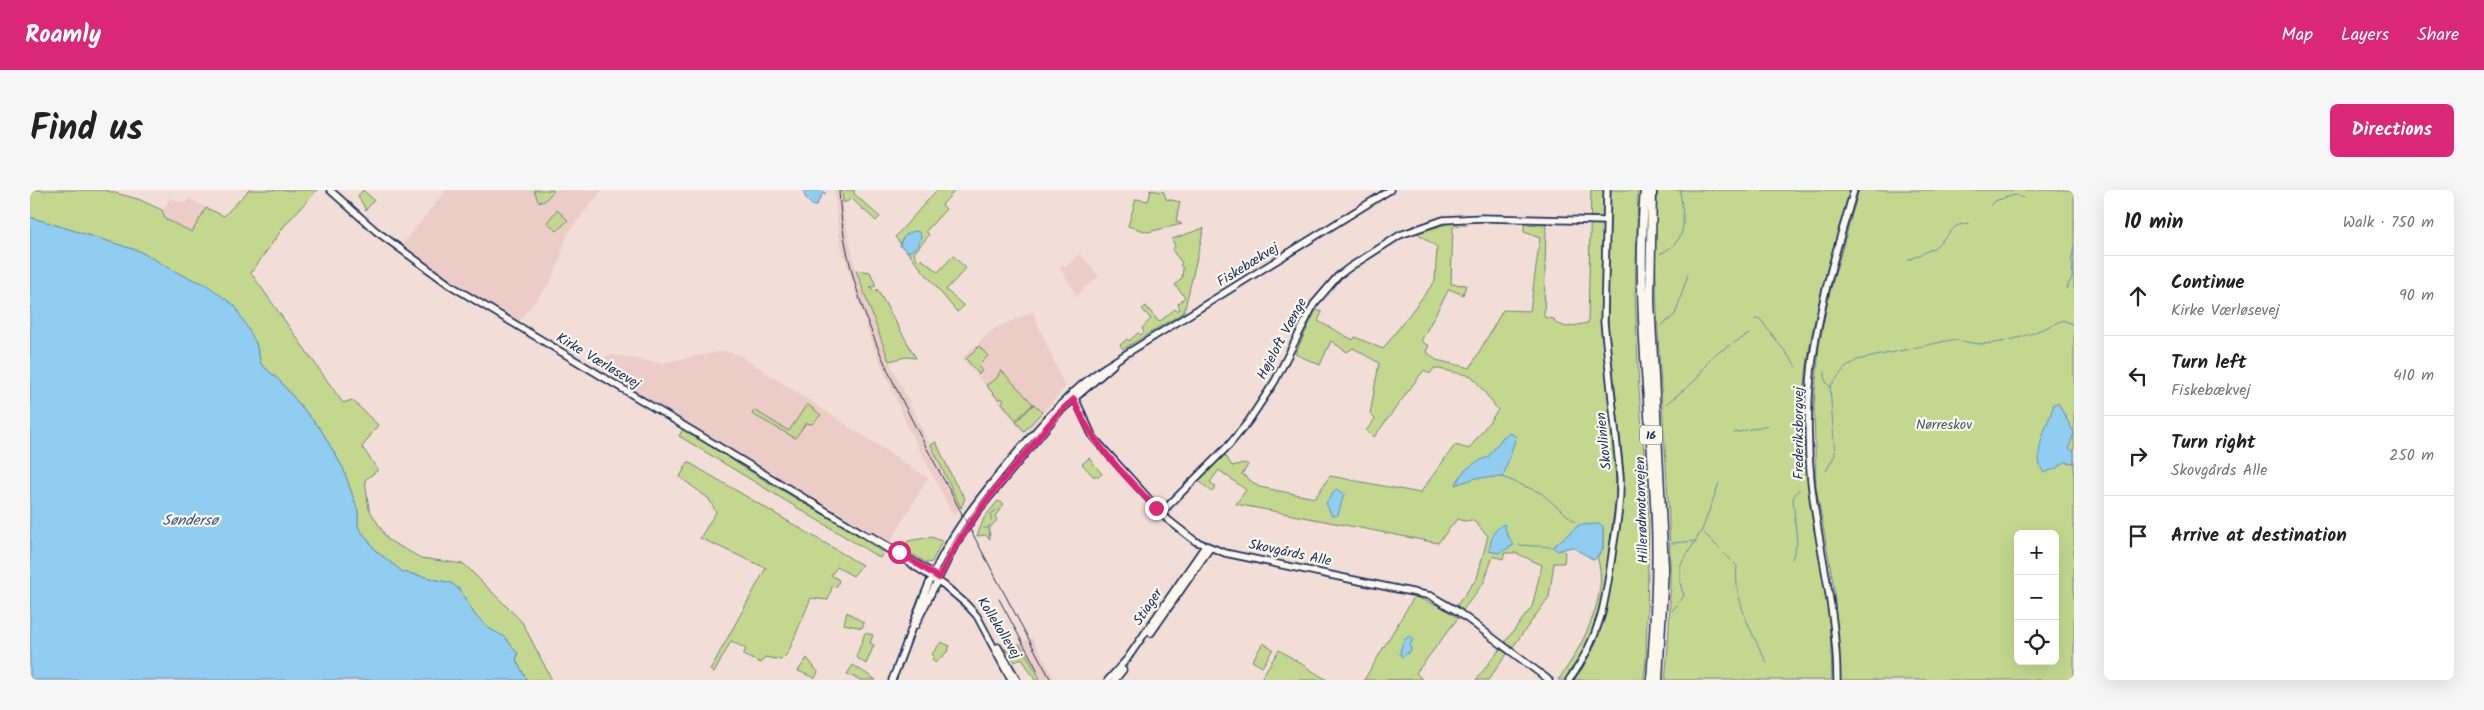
<!DOCTYPE html>
<html lang="en">
<head>
<meta charset="utf-8">
<style>
  body { margin:0; font-family:Kalam,sans-serif; background:#f6f6f6; color:#222 }
  .controls { position:absolute; right:15px; bottom:15px; display:grid; overflow:hidden; border-radius:8px; box-shadow:0 5px 20px #0002 }
  .controls button { width:45px; height:45px; display:grid; place-items:center; padding:0; border:0; border-bottom:1px solid #e0e0e0; background:#fff; color:#222; font:25px sans-serif }
  .stop { position:absolute; width:15px; height:15px; margin:-11px; border:4px solid #db2777; border-radius:50%; background:#fff }
  .stop.end { background:#db2777; border-color:#fff; box-shadow:0 1px 5px #0008 }
  .list { margin:0; padding:0; list-style:none }
  h2 { display:flex; justify-content:space-between; align-items:center; height:65px; margin:0; padding:0 20px; font-size:21px }
  h2 small { font-size:16px; font-weight:400; color:#767676 }
  .list li { display:grid; grid-template-columns:32px 1fr auto; gap:15px; align-items:center; box-sizing:border-box; height:80px; padding:0 20px; border-top:1px solid #e0e0e0 }
  .list b { display:block; font-size:19px; white-space:nowrap }
  .list p { margin:0; font-size:16px; white-space:nowrap; color:#767676 }
  .list em { font-size:16px; font-style:normal; color:#767676 }
  .icon { flex:none; width:28px; height:28px; fill:none; stroke:currentColor; stroke-width:2; stroke-linecap:round; stroke-linejoin:round }
  .map { position:relative; flex:none; width:2044px; height:490px; overflow:hidden; border-radius:8px }
  header { display:flex; align-items:center; gap:30px; box-sizing:border-box; height:70px; padding:0 25px; background:#db2777; color:#fff }
  header strong { font-size:24px }
  nav { display:flex; gap:28px; margin-inline-start:auto; font-size:18px }
  .intro { display:flex; align-items:center; justify-content:space-between; box-sizing:border-box; height:120px; padding:0 30px }
  h1 { margin:0; font-size:35px }
  .button { padding:12px 22px; border-radius:8px; background:#db2777; color:#fff; font-size:18px; font-weight:700 }
  main { display:flex; gap:30px; padding:0 30px }
  aside { flex:1; background:#fff; border-radius:8px; box-shadow:0 5px 20px #0002 }
  .map>svg:first-child { display:block }
  .built { fill:#ecccc6 }
  .green { fill:#c3d88e; stroke:#6f8476; fill-rule:evenodd }
  .water { fill:#91cdf1; stroke:#628eb6 }
  .lines { fill:none; stroke-linecap:round; stroke-linejoin:round }
  .stream { stroke:#628eb6; stroke-width:1 }
  .secondary-casing { stroke:#1b2f5e; stroke-width:9 }
  .highway-casing { stroke:#1b2f5e; stroke-width:11 }
  .secondary { stroke:#fbf7ec; stroke-width:5.5 }
  .highway { stroke:#fbf7ec; stroke-width:8 }
  .tram { stroke:#1b2f5e; stroke-width:1 }
  .route { stroke:#db2777; stroke-width:6 }
  .labels { text-anchor:middle; dominant-baseline:central; stroke-width:4.5; stroke-linejoin:round; paint-order:stroke }
  .shield { fill:#fbf7ec; stroke:#5e6b89; stroke-width:1 }
  .shield-label { font-size:12px; font-weight:bold; fill:#1b2f5e }
  .street-label { font-size:14px; fill:#1b2f5e; stroke:#fbf7ec }
  .park-label { font-size:14px; fill:#45596a; stroke:#fbf7ec }
  .water-label { font-size:15px; font-style:italic; fill:#385683; stroke:#fbf7ec }
</style>
</head>
<body>
<header>
<strong>Roamly</strong>
<nav><a>Map</a><a>Layers</a><a>Share</a></nav>
</header>
<div class="intro"><h1>Find us</h1><a class="button">Directions</a></div>
<main>
<div class="map">
<svg width="2044" height="490" viewBox="0 0 2044 490">
  <rect width="100%" height="100%" fill="#f2ded6"/>
  <filter id="ink" filterUnits="userSpaceOnUse"><feTurbulence type="fractalNoise" baseFrequency=".02" numOctaves="2"/><feDisplacementMap in="SourceGraphic" scale="10" xChannelSelector="R" yChannelSelector="G"/><feConvolveMatrix kernelMatrix="1 2 1 2 8 2 1 2 1" color-interpolation-filters="sRGB"/></filter>
  <g filter="url(#ink)">
    <path class="built" d="M416,0H572L537,44L529,73L519,94L486,135L435,107L367,61Z
      M804,0H812L814,26L826,80L859,171L930,317L924,326L878,238L839,145L810,53Z
      M140,8L155,14L159,8L176,18L163,42L134,29L132,22Z
      M1050,64L1069,86L1048,104V107L1029,77L1032,75L1035,77Z
      M1003,122L1035,197L995,244L932,168L965,138Z
      M694,161L708,164L898,288L860,353L564,177L576,166L582,165L631,173Z
      M1002,447L1025,490H1011L996,466L990,454Z"/>
    <path class="green" d="M0,0H74L108,9L132,20L135,29L162,42L176,18L194,26L219,0H287L255,35L221,83L313,213L322,210L348,235L332,257L348,280L335,290L339,319L358,350L391,368L434,374L492,432L522,490H497L486,470L488,464L475,447L460,440L445,425L430,400L421,393L373,382L347,362L328,337V321L313,278L291,240L250,191L231,174L226,153L177,95L152,85L109,61L0,27Z
      M333,0L344,10L336,20L328,6Z
      M504,0H523V2L513,12L508,11Z
      M812,0H824V4L850,27L846,31L821,8L817,12H813Z
      M907,0H925L912,15L916,19L896,41L899,45L884,63L888,71L891,69L908,82L923,66L936,78L916,100L934,116L927,122L865,47Z
      M1119,0L1134,2L1136,9L1150,12L1146,31L1152,34L1118,42L1098,36L1106,9L1118,11L1121,1Z
      M1561,0H1574L1571,135L1585,262L1586,307L1572,411L1567,432L1554,463L1535,490H1528C1550,461 1581,404 1567,367L1573,359V337L1549,335L1524,357L1535,362L1534,373H1524L1519,407L1482,458L1475,452L1502,417L1512,375L1486,363H1475L1473,369L1463,366L1454,392L1433,420L1427,415L1447,388L1458,346L1443,330L1434,331L1427,329L1408,353L1206,314L1216,300L1189,280L1180,292L1186,297L1182,302L1169,291L1195,265L1202,276L1215,273L1218,275L1212,284L1229,297L1285,308L1300,286L1390,303L1425,255L1439,259L1468,220L1442,186L1404,178L1400,184L1394,180L1344,247L1336,241L1345,229L1340,224L1349,173L1323,158L1317,162L1301,151L1290,175L1265,164L1286,120L1292,122L1288,131L1323,150L1325,147L1353,159L1405,91L1407,57L1387,43L1417,34L1437,32V35L1423,36L1421,94L1436,95L1433,105L1419,99L1391,151L1399,156L1396,161L1406,170L1440,178L1473,120L1500,121L1510,48L1494,42V34L1516,35L1514,127L1524,129L1525,133L1537,137L1558,133Z
      M1580,0H1608L1605,105L1609,200L1619,330L1616,469L1614,490H1542L1563,460L1576,425L1593,307L1594,284L1578,134Z
      M1628,0H1820C1800,72 1774,147 1774,222C1774,289 1790,352 1798,418C1801,442 1801,466 1802,490H1635C1648,374 1633,257 1628,141C1626,94 1623,47 1628,0Z
      M1829,0H2044V490H1810L1804,398L1786,296L1784,214L1789,157L1799,105ZM1988,344H2025V471H1988Z
      M527,20L538,30L527,41L517,32Z
      M1174,38L1154,122L1093,159L1090,155L1097,149L1099,151L1108,143L1111,145L1114,142L1112,138L1121,129L1112,119L1116,116L1129,132L1145,119L1147,121L1150,119L1148,114L1155,107L1145,95L1152,88L1153,78L1150,75L1152,73L1142,60L1145,56L1142,49Z
      M826,80L840,82L846,96L840,97L846,102L847,99L886,168L876,167L859,171Z
      M949,156L958,166L948,176L952,181L949,184L936,169Z
      M971,180L1003,214L986,230L972,213L974,210L971,208L969,210L956,195L966,189Z
      M777,214L791,225L782,234L776,233L765,248L722,224L724,220L759,241Z
      M1004,214L1012,222L994,241L986,232Z
      M653,239L729,287L822,341L853,363L850,368L649,246Z
      M906,252L925,293L935,308L931,318L901,255Z
      M1059,268L1072,284L1068,287L1066,285L1064,287L1052,274Z
      M658,272L832,375L823,386L807,377L801,385L809,390L807,396L802,397L798,410L781,408L758,463L751,470L735,467L731,473L713,465L716,459L701,451L684,483L680,480L736,378L670,348L686,322L679,309L650,287Z
      M968,311L974,314L965,326L967,330L959,339L960,349L955,345L947,346L954,328Z
      M901,347L912,351L902,372L897,373L875,360L878,351Z
      M1384,407L1410,416L1428,428L1386,483L1392,489L1334,490Z
      M817,422L834,433L832,438L814,434Z
      M835,443L843,445L840,453L844,455L836,474L826,467Z
      M911,452L920,456L917,462L905,473L902,469L904,466L902,464Z
      M1233,453L1243,459L1232,477L1222,471Z
      M990,454L1011,490H1005L992,468L985,472L975,459Z
      M1470,459L1477,464L1458,490H1446Z
      M1249,460L1297,490H1230Z
      M777,468L788,482L785,488L768,481Z
      M823,475L846,490H830L817,484Z"/>
    <path class="water" d="M773,0H792L796,4L793,3L786,16H783L776,9Z
      M0,27L109,61L152,85L177,95L205,116L226,153L231,174L250,191L291,240L313,278L328,321V337L347,362L373,382L421,393L430,400L445,425L460,439L475,447L488,464L486,470L497,490H0Z
      M885,41L889,42L891,46L889,55L879,62L870,56C871,47 877,43 885,41Z
      M2028,213L2044,243L2039,258L2044,262V273L2035,272L2027,278L2014,283C2000,265 2019,233 2024,214Z
      M1480,243L1486,247L1473,287L1446,288L1425,295L1434,281L1446,272L1458,267L1473,247Z
      M1306,299L1314,304L1308,325L1302,326L1296,313Z
      M1474,334L1477,344L1484,355L1469,363L1459,361C1461,351 1463,338 1474,334Z
      M1569,334L1573,336V359L1564,370L1542,357L1527,361L1523,357L1549,335Z
      M1381,446L1383,450L1380,455L1381,461L1372,467L1370,464C1371,457 1373,447 1381,446Z"/>
    <g class="lines">
      <path class="stream" d="M1960,16L1964,11L1985,5L1993,8
        M1630,64C1661,49 1653,29 1650,0
        M1878,70L1904,58L1926,36L1938,33
        M2036,99L2042,88L2043,74L2041,72L2044,56
        M1725,129H1730L1767,177
        M1631,136L1645,125L1658,84
        M1704,153L1719,144
        M1795,182V190L1800,197L1814,179L1827,170L1921,150C1932,150 1942,154 1952,154C1980,153 2008,142 2033,130L2044,135
        M1636,214L1666,190L1681,167L1700,155
        M1704,243L1738,235
        M1796,281L1805,265L1800,197
        M1473,287L1511,303L1545,332
        M961,331V324L966,320
        M954,338H958L960,335
        M1673,342L1690,359
        M1642,353L1666,351
        M1489,355L1522,357
        M1694,364L1701,370
        M1762,369L1767,353L1763,308L1769,299
        M1704,373L1707,376C1703,409 1722,444 1737,473
        M1642,421L1654,406L1650,393V376L1672,340L1689,293"/>
      <defs>
        <path id="secondary" d="M300,0L346,41L420,95L834,344L914,395L936,414L947,426L981,490
          M1042,202L1063,247L1137,329L1165,351L1195,363L1401,406L1427,421L1519,490
          M1131,323L1199,255L1218,232L1245,191L1284,114L1308,86L1320,77L1370,45L1413,30L1452,28L1576,31
          M841,346L906,385
          M885,436L925,355L947,322L1030,221L1083,175
          M1121,443L1180,358
          M968,457L987,490
          M862,490C879,450 890,408 910,370C928,334 953,304 978,273C1008,238 1037,203 1075,177L1360,0
          M1078,490L1097,469L1175,356
          M1085,490L1093,480
          M1539,490C1571,447 1576,410 1583,358C1587,334 1591,310 1590,286L1574,132L1577,0
          M1807,490C1807,422 1788,357 1781,291C1775,233 1779,173 1792,117C1800,78 1813,39 1824,0"/>
        <path id="highway" d="M1615,0C1605,110 1621,221 1626,330C1628,384 1625,437 1621,490
          M1622,0L1620,110L1634,377L1628,490"/>
      </defs>
      <use href="#secondary" class="secondary-casing"/>
      <use href="#highway" class="highway-casing"/>
      <use href="#secondary" class="secondary"/>
      <use href="#highway" class="highway"/>
      <path class="tram" d="M809,0C814,109 870,209 921,303C954,365 987,428 1021,490
        M969,409L1008,481"/>
    </g>
  </g>
  <g class="lines" filter="url(#ink)">
    <path class="route" d="M869,362L909,388C931,338 965,299 1000,258C1014,241 1026,223 1044,209C1060,253 1095,285 1126,318"/>
  </g>
  <g class="labels">
    <rect class="shield" x="1610" y="235.5" width="22" height="19" rx="4"/>
    <g class="shield-label">
      <text x="1621" y="245">16</text>
    </g>
    <g class="street-label">
      <text transform="translate(1218 75) rotate(-32)">Fiskebækvej</text>
      <text transform="translate(1252 149) rotate(-62)">Højeloft Vænge</text>
      <text transform="translate(568 171) rotate(31)">Kirke Værløsevej</text>
      <text transform="translate(1769 243) rotate(-90)">Frederiksborgvej</text>
      <text transform="translate(1574 251) rotate(-96)">Skovlinien</text>
      <text transform="translate(1612 320) rotate(-92)">Hillerødmotorvejen</text>
      <text transform="translate(1260 363) rotate(12)">Skovgårds Alle</text>
      <text transform="translate(1118 417) rotate(-56)">Stiager</text>
      <text transform="translate(969 438) rotate(58)">Kollekollevej</text>
    </g>
    <g class="park-label">
      <text x="1914" y="235">Nørreskov</text>
    </g>
    <g class="water-label">
      <text x="160" y="331">Søndersø</text>
    </g>
  </g>
</svg>
<div class="controls">
<button>+</button>
<button>−</button>
<button><svg class="icon" aria-label="locate" viewBox="0 0 24 24"><circle cx="12" cy="12" r="6"/><path d="M12 2v4M12 18v4M2 12h4M18 12h4"/></svg></button>
</div>
<div class="stop" style="left:869px;top:362px"></div>
<div class="stop end" style="left:1126px;top:318px"></div>
</div>
<aside>
<h2>10 min<small>Walk · 750 m</small></h2>
<ul class="list">
<li><svg class="icon" aria-label="ahead" viewBox="0 0 24 24"><path d="M12 20V5M6 11l6-6 6 6"/></svg><div><b>Continue</b><p>Kirke Værløsevej</p></div><em>90 m</em></li>
<li><svg class="icon" aria-label="left" viewBox="0 0 24 24"><path d="M17 20v-9H6M10 6l-5 5 5 5"/></svg><div><b>Turn left</b><p>Fiskebækvej</p></div><em>410 m</em></li>
<li><svg class="icon" aria-label="right" viewBox="0 0 24 24"><path d="M7 20v-9h11M14 6l5 5-5 5"/></svg><div><b>Turn right</b><p>Skovgårds Alle</p></div><em>250 m</em></li>
<li><svg class="icon" aria-label="arrive" viewBox="0 0 24 24"><path d="M6 21V4h12l-3 4 3 4H6"/></svg><div><b>Arrive at destination</b></div></li>
</ul>
</aside>
</main>
</body>
</html>
